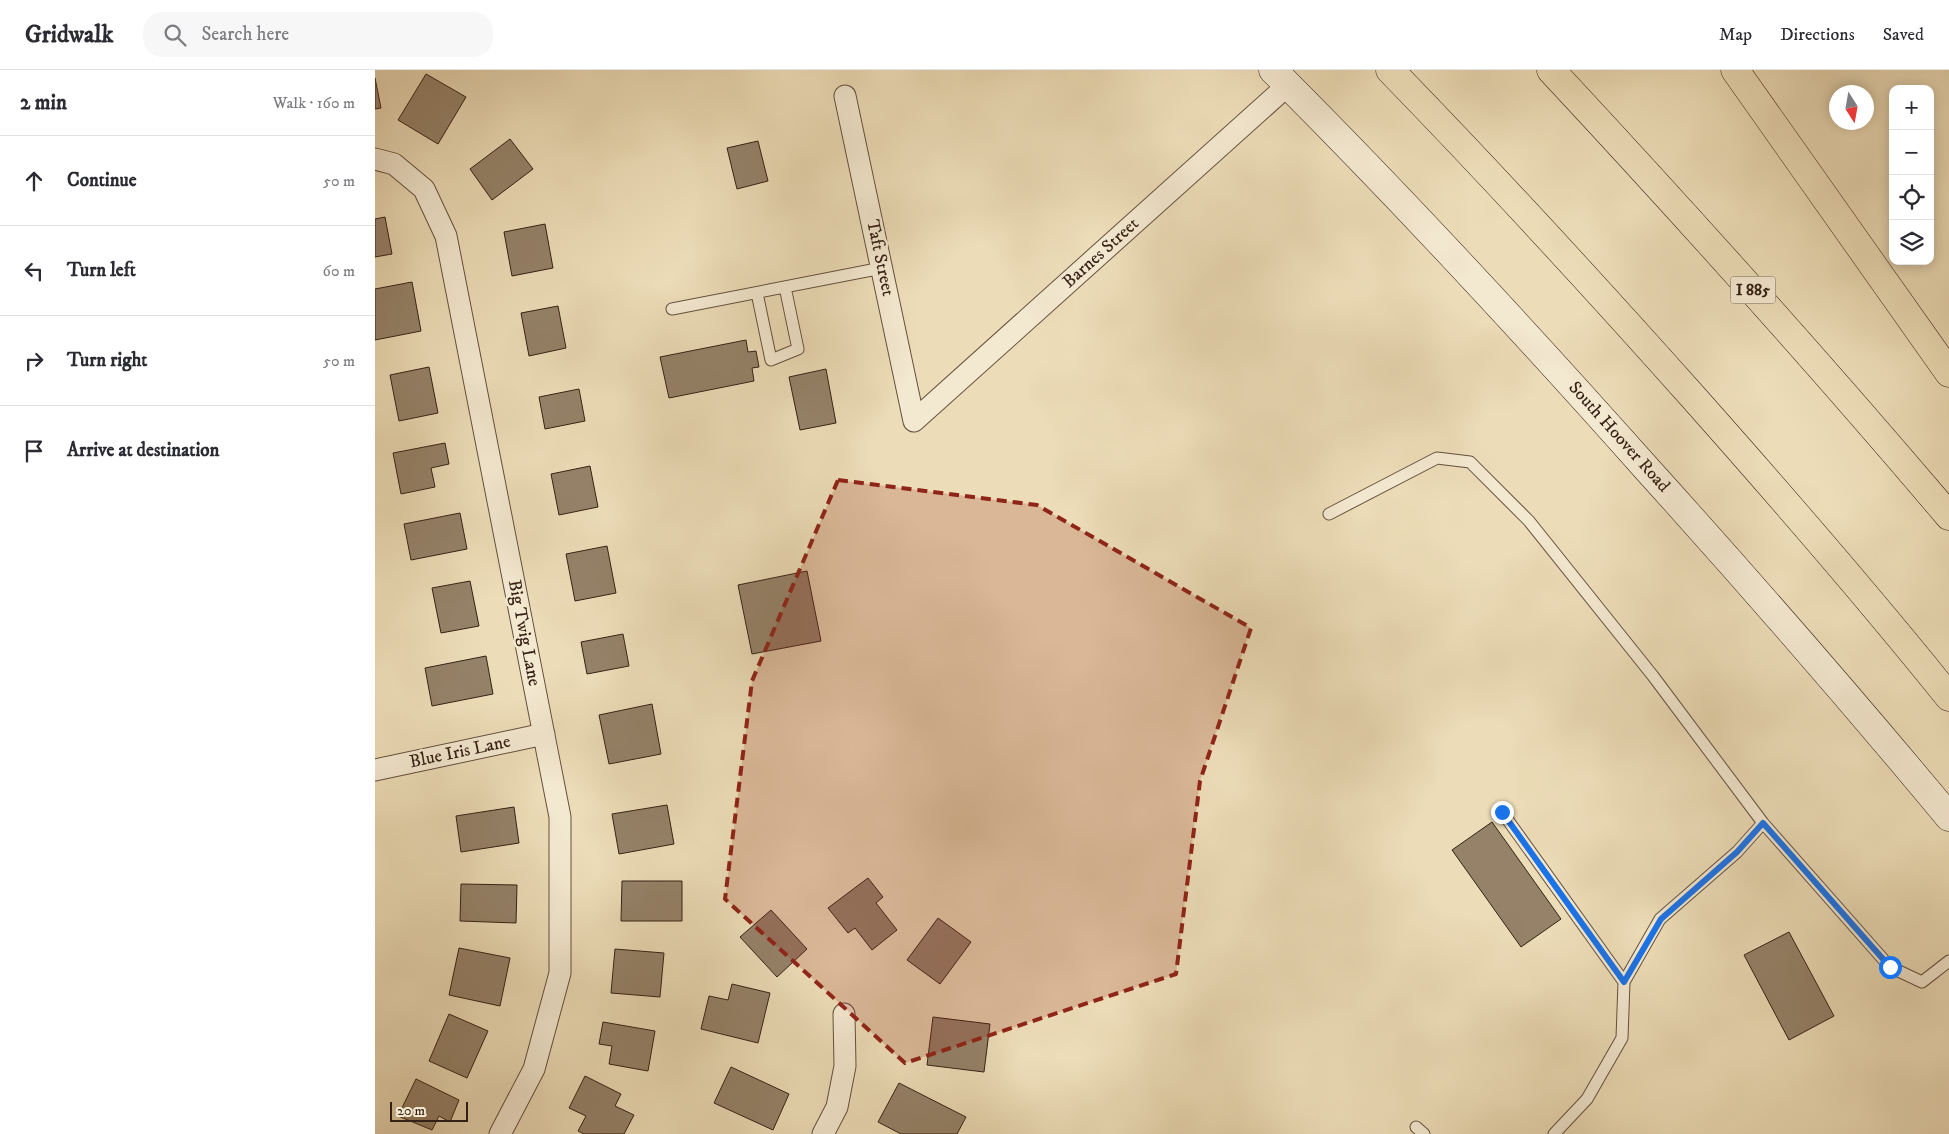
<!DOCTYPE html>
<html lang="en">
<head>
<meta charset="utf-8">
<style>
  body { margin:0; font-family:"IM FELL DW Pica",serif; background:#f7f7f7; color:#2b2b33 }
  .controls { position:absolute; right:15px; top:15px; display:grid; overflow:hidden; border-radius:10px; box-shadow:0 2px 12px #0003 }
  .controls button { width:45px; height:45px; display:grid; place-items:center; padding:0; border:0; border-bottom:1px solid #e1e1e2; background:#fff; color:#2b2b33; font:25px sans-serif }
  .compass { position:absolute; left:1454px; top:15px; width:45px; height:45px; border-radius:50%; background:#fff; box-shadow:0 2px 12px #0003; rotate:169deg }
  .scale { position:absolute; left:15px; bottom:12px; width:78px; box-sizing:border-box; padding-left:5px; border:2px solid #362115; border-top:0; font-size:14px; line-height:18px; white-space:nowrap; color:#362115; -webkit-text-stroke:4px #f3e8d0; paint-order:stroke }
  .stop { position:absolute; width:15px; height:15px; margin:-11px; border:4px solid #1a73e8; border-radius:50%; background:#fff }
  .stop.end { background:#1a73e8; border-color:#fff; box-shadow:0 1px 5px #0008 }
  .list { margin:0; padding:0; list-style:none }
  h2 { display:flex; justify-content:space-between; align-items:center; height:65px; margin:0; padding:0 20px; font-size:21px }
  h2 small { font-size:16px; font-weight:400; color:#7c7c81 }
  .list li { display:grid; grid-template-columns:32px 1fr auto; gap:15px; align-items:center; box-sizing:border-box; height:90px; padding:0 20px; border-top:1px solid #e1e1e2 }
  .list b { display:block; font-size:19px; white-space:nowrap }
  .list em { font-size:16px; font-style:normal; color:#7c7c81 }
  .icon { flex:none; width:28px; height:28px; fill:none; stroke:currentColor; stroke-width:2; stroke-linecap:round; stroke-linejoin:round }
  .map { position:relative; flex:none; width:1574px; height:1064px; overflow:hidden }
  header { display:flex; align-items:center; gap:30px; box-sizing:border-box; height:70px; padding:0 25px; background:#fff; border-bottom:1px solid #e1e1e2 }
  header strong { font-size:24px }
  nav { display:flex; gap:28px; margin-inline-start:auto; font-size:18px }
  .search { width:350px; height:45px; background:#f7f7f7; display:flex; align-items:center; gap:12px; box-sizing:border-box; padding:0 18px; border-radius:20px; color:#7c7c81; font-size:19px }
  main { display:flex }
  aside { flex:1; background:#fff }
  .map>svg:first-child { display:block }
  .building { fill:#958269; stroke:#362115 }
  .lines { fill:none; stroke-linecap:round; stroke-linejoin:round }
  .lane-casing { stroke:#64503e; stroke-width:13 }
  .street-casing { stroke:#64503e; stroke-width:23 }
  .secondary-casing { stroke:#362115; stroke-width:29 }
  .highway-casing { stroke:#362115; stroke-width:29 }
  .lane { stroke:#f3e8d0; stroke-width:11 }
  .street { stroke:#f3e8d0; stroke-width:21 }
  .secondary { stroke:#f3e8d0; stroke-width:28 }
  .highway { stroke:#ecdcb7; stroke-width:28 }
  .route { stroke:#1a73e8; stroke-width:6 }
  .marked { fill:#8f2418; fill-opacity:0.2; stroke:#8f2418; stroke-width:4; stroke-dasharray:10 6; stroke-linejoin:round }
  .labels { text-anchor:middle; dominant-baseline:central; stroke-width:5; stroke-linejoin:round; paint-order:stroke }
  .shield { fill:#f3e8d0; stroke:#6f5d4d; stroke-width:1 }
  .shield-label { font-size:16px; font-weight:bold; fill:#362115 }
  .street-label { font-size:18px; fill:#362115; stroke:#f3e8d0 }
</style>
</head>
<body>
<header>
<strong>Gridwalk</strong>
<div class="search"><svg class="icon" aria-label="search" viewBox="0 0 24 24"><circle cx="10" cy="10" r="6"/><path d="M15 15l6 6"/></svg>Search here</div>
<nav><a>Map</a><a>Directions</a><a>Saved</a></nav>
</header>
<main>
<aside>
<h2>2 min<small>Walk · 160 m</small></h2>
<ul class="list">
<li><svg class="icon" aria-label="ahead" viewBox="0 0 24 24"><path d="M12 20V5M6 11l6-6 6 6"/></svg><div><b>Continue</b></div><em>50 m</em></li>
<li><svg class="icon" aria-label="left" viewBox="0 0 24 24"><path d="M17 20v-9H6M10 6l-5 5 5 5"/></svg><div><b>Turn left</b></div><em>60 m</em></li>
<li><svg class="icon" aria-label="right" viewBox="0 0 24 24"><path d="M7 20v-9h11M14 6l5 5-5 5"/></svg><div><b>Turn right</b></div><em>50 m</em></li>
<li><svg class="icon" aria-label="arrive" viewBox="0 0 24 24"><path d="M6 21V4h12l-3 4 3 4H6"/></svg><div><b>Arrive at destination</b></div></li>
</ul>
</aside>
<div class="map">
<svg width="1574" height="1064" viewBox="0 0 1574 1064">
  <rect width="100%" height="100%" fill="#ecdcb7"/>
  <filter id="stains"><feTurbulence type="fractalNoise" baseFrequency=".004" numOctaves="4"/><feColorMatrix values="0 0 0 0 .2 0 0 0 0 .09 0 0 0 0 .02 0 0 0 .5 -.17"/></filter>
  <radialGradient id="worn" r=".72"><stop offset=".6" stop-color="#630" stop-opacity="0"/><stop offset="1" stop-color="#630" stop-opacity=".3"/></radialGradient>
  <path class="building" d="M51,4L91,27L63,74L23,50Z
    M0,8L6,38L0,39Z
    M135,69L158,99L117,130L95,99Z
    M383,71L393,111L362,119L352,78Z
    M10,147L17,184L0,187V149Z
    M170,154L178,198L137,206L129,162Z
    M37,212L46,261L0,270V219Z
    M183,236L191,278L154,286L146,243Z
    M371,270L373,282L381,281L384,297L377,298L379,311L294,328L285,287Z
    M54,297L63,343L24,351L15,305Z
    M451,299L461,353L425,360L414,307Z
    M204,319L210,351L170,359L164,327Z
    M70,373L74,394L56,398L60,417L26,424L18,383Z
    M215,396L223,437L184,445L176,404Z
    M85,443L92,479L36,490L29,454Z
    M232,476L241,523L200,531L191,484Z
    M432,501L446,571L377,584L363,515Z
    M95,511L104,556L66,563L57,518Z
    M248,564L254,596L212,604L206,572Z
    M111,586L118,624L57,636L50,598Z
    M277,634L286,684L234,694L224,645Z
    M292,735L299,774L244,784L237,744Z
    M139,737L144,773L86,782L81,746Z
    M1117,752L1186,849L1146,877L1077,780Z
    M493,808L508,827L501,833L522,860L497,880L480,858L473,863L453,838Z
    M247,811H307V851H246Z
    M86,814L142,815L141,853L85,851Z
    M396,840L432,879L402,907L365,867Z
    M563,848L596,872L565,914L532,890Z
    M1414,862L1459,946L1414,970L1369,885Z
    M84,878L135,888L125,936L74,925Z
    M240,879L289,883L285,927L236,923Z
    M357,914L395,923L383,973L326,959L334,926L353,930Z
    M74,944L113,961L92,1008L54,991Z
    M558,947L615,954L609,1002L552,995Z
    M228,952L280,961L273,1001L234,994L237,976L224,974Z
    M356,997L414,1024L398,1060L339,1033Z
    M210,1006L246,1024L240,1036L259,1045L249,1064H209L203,1061L211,1046L194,1038Z
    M41,1009L84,1030L75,1052L64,1046L57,1060L23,1046Z
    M524,1013L591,1047L582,1064H526L503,1052Z"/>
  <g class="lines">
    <defs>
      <path id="lane" d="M382,223L396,290L423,279L410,217
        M297,239L507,198
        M954,444L1062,388L1095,392L1154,451L1278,606L1388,753L1515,897L1547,912L1574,891
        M1127,742L1249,912
        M1041,1057L1049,1064
        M1179,1064L1212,1029L1247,968L1249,912L1285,849L1362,782L1388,753"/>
      <path id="street" d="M470,26L539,351L913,15
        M0,89L19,94L49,119L71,166L185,747V903L159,999L125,1064
        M0,700L169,664
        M448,1064L462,1037L470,996L469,944"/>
      <path id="secondary" d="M898,0C1027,129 1151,263 1272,399C1375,513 1476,629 1574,747"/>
      <path id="highway" d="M1015,0C1119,107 1220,217 1319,328C1406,426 1492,525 1574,627
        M1176,0C1312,146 1445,294 1574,446
        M1360,0L1574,303"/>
    </defs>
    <use href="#lane" class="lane-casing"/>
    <use href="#street" class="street-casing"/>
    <use href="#secondary" class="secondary-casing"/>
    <use href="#highway" class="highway-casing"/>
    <use href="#lane" class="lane"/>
    <use href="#street" class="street"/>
    <use href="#secondary" class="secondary"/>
    <use href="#highway" class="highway"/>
  </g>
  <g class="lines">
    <path class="route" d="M1127,742L1249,912L1286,849L1362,782L1388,753L1515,897"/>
  </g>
  <path class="marked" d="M463,410L662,435L876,558L825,711L801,904L530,993L350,829L377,611Z"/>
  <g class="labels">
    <rect class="shield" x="1355.5" y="206.5" width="45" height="27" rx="4"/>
    <g class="shield-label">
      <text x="1378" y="220">I 885</text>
    </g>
    <g class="street-label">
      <text transform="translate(726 183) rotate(-42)">Barnes Street</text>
      <text transform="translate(505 188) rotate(78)">Taft Street</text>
      <text transform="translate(1244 367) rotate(48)">South Hoover Road</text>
      <text transform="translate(149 563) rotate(79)">Big Twig Lane</text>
      <text transform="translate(85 682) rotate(-12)">Blue Iris Lane</text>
    </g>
  </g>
  <rect width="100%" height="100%" filter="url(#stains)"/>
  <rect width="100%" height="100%" fill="url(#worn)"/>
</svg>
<div class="controls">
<button>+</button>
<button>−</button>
<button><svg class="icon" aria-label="locate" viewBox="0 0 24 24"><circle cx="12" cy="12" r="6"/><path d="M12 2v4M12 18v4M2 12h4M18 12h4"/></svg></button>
<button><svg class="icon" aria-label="layers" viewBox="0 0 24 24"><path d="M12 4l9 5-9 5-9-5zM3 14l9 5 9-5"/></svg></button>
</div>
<svg class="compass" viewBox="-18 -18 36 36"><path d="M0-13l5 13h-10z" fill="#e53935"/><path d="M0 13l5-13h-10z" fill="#7c7c81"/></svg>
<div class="scale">20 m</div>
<div class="stop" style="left:1515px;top:897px"></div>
<div class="stop end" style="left:1127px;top:742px"></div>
</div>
</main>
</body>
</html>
